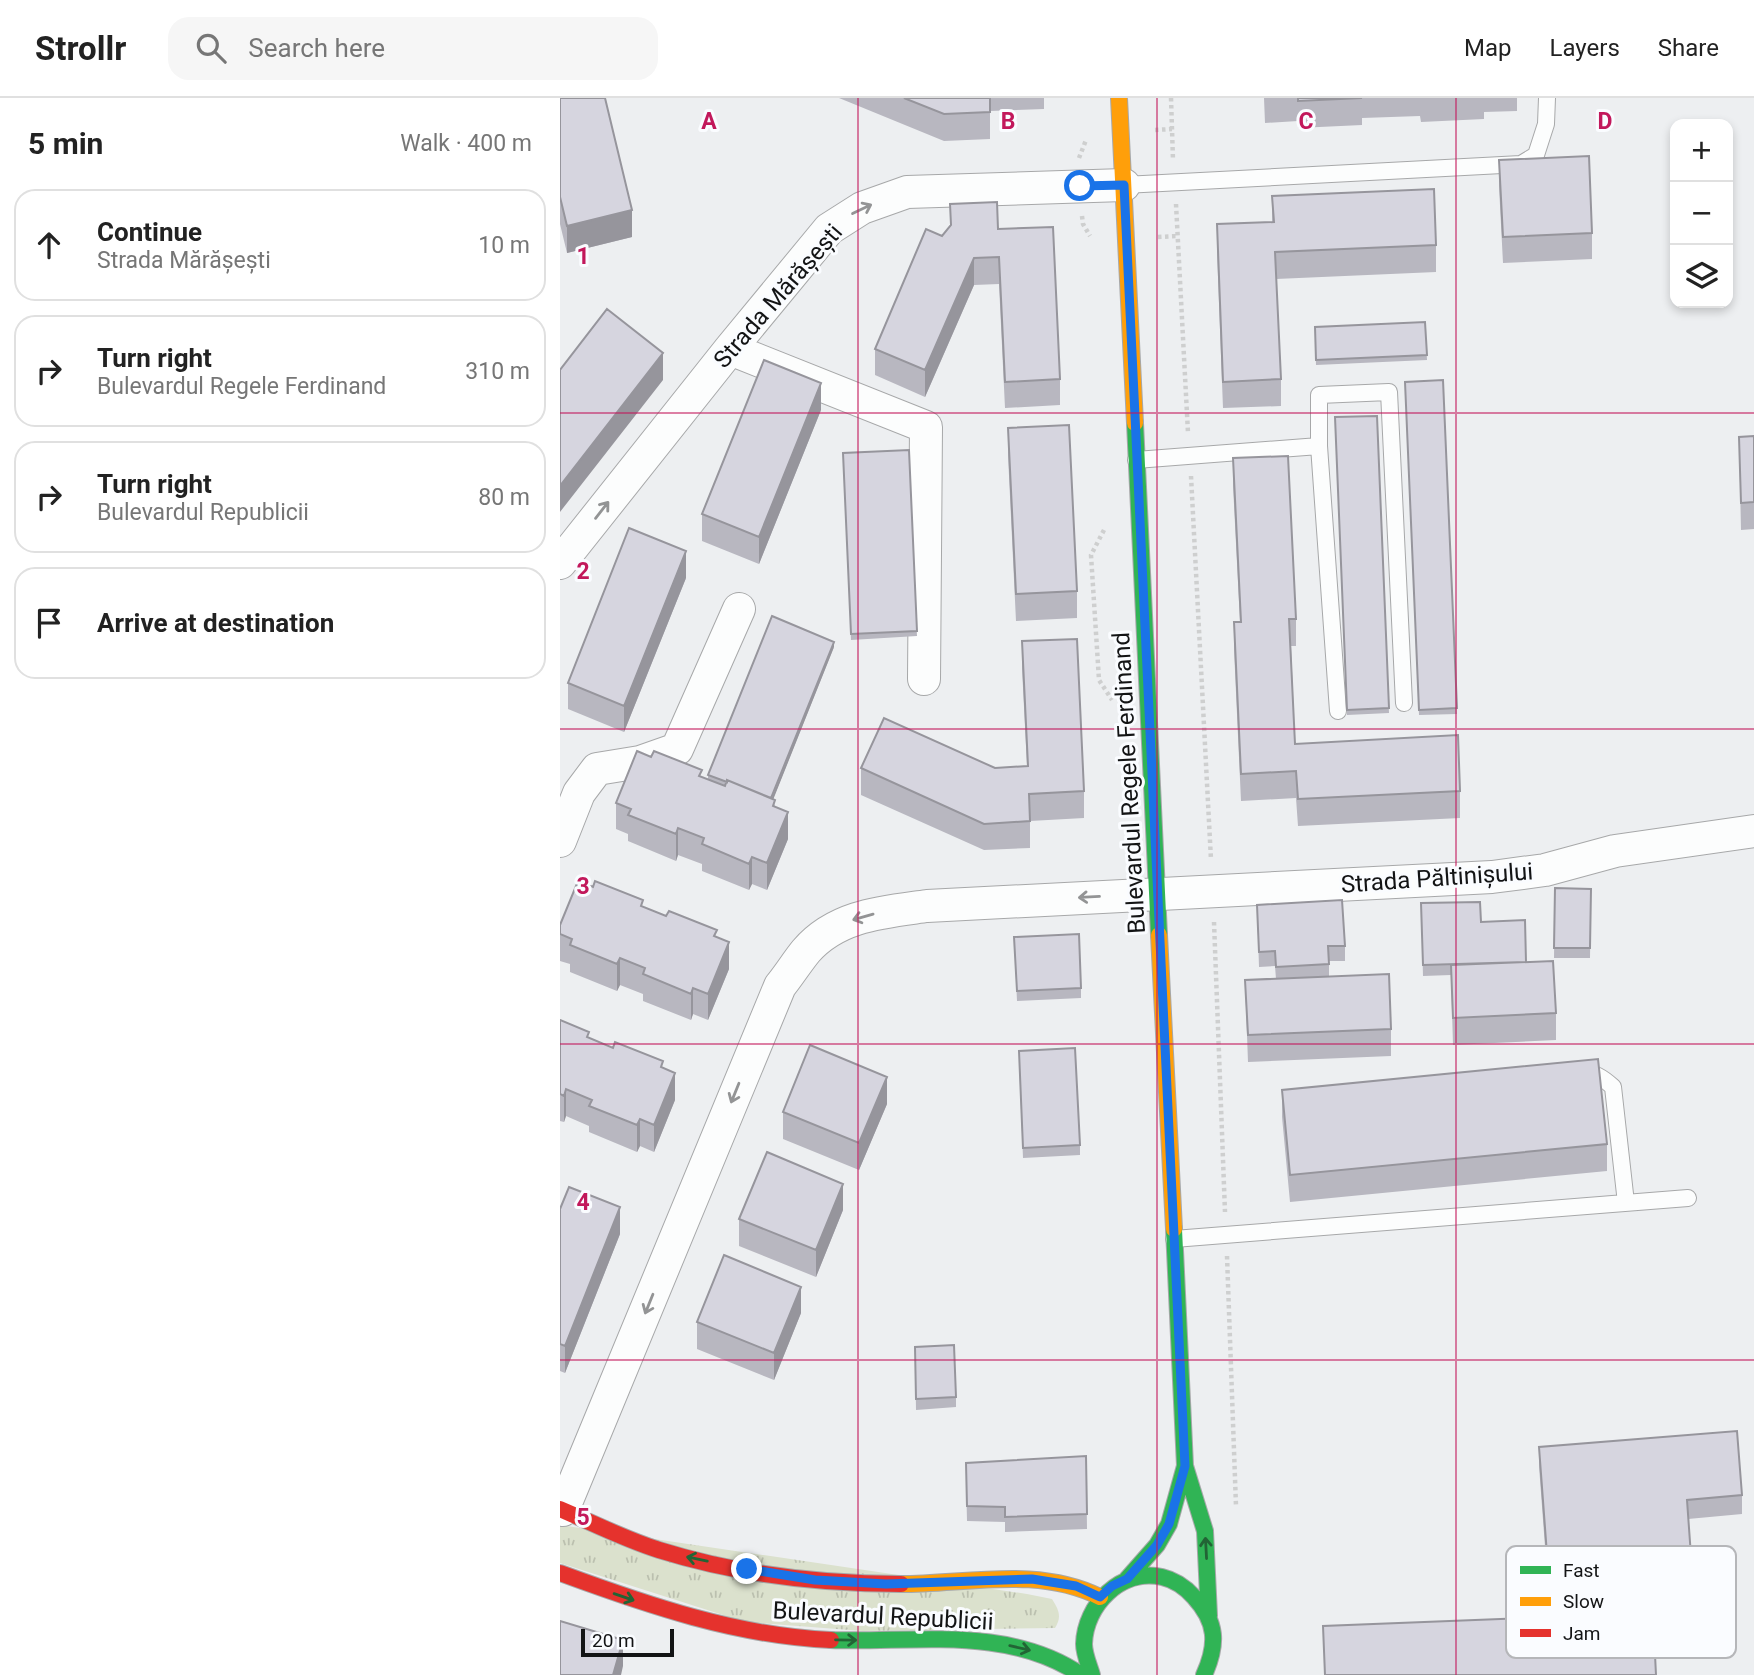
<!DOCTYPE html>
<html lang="en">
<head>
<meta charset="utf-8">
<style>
  body { margin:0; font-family:Roboto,sans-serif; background:#f6f6f6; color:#222 }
  .controls { position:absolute; right:21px; top:21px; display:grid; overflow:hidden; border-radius:14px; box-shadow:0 4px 10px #0003 }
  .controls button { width:63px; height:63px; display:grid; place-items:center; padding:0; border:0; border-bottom:2px solid #e0e0e0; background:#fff; color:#222; font:35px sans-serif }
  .scale { position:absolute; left:21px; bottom:18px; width:93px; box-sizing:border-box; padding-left:7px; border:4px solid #131415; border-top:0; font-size:19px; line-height:24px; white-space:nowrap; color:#131415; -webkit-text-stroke:5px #fafcff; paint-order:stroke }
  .stop { position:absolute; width:21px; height:21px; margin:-16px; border:5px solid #1a73e8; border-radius:50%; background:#fff }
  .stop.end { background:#1a73e8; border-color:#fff; box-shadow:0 2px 7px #0008 }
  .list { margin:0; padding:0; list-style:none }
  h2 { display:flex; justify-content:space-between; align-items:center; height:91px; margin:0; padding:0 28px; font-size:30px }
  h2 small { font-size:23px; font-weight:400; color:#767676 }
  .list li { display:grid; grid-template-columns:46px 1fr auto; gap:21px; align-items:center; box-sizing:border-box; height:112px; margin:0 14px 14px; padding:0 14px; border:2px solid #e0e0e0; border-radius:21px }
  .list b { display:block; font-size:26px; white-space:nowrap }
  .list p { margin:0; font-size:23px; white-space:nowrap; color:#767676 }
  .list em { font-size:23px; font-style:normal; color:#767676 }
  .icon { flex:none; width:38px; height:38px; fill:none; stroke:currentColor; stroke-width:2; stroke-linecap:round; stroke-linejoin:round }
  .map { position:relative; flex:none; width:1194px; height:1577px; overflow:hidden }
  header { display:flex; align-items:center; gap:42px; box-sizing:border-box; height:98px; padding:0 35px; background:#fff; border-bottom:2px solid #e0e0e0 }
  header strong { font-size:33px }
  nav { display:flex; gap:38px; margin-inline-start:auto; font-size:24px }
  .search { width:490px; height:63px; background:#f6f6f6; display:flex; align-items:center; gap:18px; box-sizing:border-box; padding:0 24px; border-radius:21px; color:#767676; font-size:26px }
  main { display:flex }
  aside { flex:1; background:#fff }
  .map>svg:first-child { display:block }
  .grass { fill:url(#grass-tufts) }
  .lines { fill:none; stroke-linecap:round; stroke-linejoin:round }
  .lane-casing { stroke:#a7a8a9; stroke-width:18 }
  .street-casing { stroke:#a7a8a9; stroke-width:34 }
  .fast-casing { stroke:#a7a8a9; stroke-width:18 }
  .slow-casing { stroke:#a7a8a9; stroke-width:18 }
  .jam-casing { stroke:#a7a8a9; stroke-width:18 }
  .path { stroke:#cecfcf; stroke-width:4.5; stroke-dasharray:3.5 3.5; stroke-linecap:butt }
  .lane { stroke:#fcfdfd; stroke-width:16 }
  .street { stroke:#fcfdfd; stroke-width:32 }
  .fast { stroke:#30b455; stroke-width:16 }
  .slow { stroke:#ff9f0a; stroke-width:16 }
  .jam { stroke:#e5322d; stroke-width:16 }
  .wall { fill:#b8b7c0 }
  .shaded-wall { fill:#96959c }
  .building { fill:#d6d5df; stroke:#96959c; stroke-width:2 }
  .oneway { stroke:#939495 }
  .oneway2 { stroke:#226435 }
  .route { stroke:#1a73e8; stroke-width:9 }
  .grid { fill:none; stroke:#c2185b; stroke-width:2; stroke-opacity:0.55 }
  .labels { text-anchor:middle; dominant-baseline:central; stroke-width:6; stroke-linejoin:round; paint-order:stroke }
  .street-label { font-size:24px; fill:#131415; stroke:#fafcff }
  .key { fill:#fafcff; stroke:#b5b6b9; stroke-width:2 }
  .key-label { font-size:19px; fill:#131415 }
  .grid-label { font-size:23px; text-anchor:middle; font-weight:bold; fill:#c2185b; stroke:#fafcff; stroke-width:6; stroke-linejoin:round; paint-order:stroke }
</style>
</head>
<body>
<header>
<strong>Strollr</strong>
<div class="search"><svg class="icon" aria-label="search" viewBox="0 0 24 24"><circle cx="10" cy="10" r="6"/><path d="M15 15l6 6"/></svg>Search here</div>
<nav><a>Map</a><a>Layers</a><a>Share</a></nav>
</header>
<main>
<aside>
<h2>5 min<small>Walk · 400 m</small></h2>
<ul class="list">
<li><svg class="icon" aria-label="ahead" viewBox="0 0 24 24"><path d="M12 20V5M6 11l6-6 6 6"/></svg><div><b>Continue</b><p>Strada Mărășești</p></div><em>10 m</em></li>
<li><svg class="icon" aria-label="right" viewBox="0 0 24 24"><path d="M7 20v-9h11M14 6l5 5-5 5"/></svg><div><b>Turn right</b><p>Bulevardul Regele Ferdinand</p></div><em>310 m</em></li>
<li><svg class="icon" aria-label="right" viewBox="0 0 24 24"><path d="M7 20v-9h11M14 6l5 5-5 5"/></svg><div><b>Turn right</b><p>Bulevardul Republicii</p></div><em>80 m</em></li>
<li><svg class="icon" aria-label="arrive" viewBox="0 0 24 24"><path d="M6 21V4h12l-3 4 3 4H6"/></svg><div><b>Arrive at destination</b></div></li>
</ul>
</aside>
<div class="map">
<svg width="1194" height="1577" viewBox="0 0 1194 1577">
  <defs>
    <pattern id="grass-tufts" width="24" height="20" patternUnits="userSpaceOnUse" patternTransform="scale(1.75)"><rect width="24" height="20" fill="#dbe1cd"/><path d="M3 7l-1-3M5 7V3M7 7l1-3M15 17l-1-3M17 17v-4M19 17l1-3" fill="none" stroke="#bbc0af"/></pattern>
  </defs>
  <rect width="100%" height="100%" fill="#edeff1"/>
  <path class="grass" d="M0,1427L467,1496L492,1501C499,1512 502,1519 495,1530L303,1533L185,1524L0,1465Z"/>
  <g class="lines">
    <defs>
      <path id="lane" d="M564,87L961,66L976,57L986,26L987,0
        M759,348L778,613
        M576,362L759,348V297L829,294L844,605
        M1019,974C1033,973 1043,980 1053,989L1066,1105
        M614,1141L1128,1100"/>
      <path id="street" d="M170,251L366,329L364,581
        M0,465L170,251L269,131L302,110L347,94L564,87
        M0,743L19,695L37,671L80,664L117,651L179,511
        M3,1412L220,888C229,877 237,864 246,853C277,817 324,814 367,808L932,779L985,772L1055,753L1194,733"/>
      <path id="fast" d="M575,325L599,837
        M614,1131L625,1368L645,1433L649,1518
        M567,1481L597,1447L609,1426L625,1368
        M271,1542C354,1545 448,1527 521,1577
        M532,1577C529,1567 524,1556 524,1546C525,1507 561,1470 602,1479C615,1482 626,1490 634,1499C657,1524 658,1546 644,1577"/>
      <path id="slow" d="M559,0L575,325
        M599,837L614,1131
        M341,1486C407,1486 478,1468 540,1499"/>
      <path id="jam" d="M0,1411C33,1425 64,1441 99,1452C176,1476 260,1486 341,1486
        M0,1475C87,1507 177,1538 271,1542"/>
    </defs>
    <use href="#lane" class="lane-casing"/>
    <use href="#street" class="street-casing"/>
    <use href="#fast" class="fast-casing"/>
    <use href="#slow" class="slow-casing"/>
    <use href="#jam" class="jam-casing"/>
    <path class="path" d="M611,0L613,62
      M595,32L612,31
      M519,60L526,42
      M616,106L628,335
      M522,118L523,126L530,138
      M598,139L618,138
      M631,378L651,762
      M544,432L531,457L539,582L552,602
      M654,824L665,1114
      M667,1158L676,1408"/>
    <use href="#lane" class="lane"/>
    <use href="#street" class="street"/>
    <use href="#fast" class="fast"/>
    <use href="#slow" class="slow"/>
    <use href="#jam" class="jam"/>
  </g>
  <path class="wall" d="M0,0L72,139L7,155L0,126Z
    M279,0H484V11L430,13V41L384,43Z
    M704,0H957V13L924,14V21L861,24L860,18L802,20V27L738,30V23L705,25Z
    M939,62L1032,135V161L943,165L939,88Z
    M712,98L876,147V174L716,181L721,281V308L663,310L657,153V126L712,124Z
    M390,106L438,131L500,281V307L445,310L439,186L414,187L365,299L315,277V251L382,138L390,128Z
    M865,224L867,262L756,267L755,229Z
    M883,282L897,616L859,617L845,284Z
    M261,312L199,466L142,443V416Z
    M817,318L829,615L787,617L775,319Z
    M448,330L517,493V520L456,523L448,357Z
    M1194,338V431L1181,432L1179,339Z
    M349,352L357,538L291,542L283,355Z
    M673,360L736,521V548H731L735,646L900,693V720L738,728L736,700L681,703L674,551V524H680L673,387Z
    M126,480L64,634L8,611V585Z
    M462,543L524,693V720L470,723V750L424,752L301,697V670H435L467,668L462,570Z
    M274,549L213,701L215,709L228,741L207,792L192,786L189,792L142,773V766L118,757L116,763L68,743V736L56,731V705L91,659L148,682V677Z
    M995,790L1031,791L1030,860H994Z
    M861,805L921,824L966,864L996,915V942L893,947L891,877L863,878Z
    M697,807L785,848V863H769V879L831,931V958L688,964L685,882L716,881L715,868L699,869Z
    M83,809L157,839L169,871L148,922L133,916L131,922L83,903V896L60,887L57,893L10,874V866L0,863V827Z
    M454,839L521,890V900L457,903Z
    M0,922L29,940L103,970L115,1002L94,1054L80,1048L77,1054L29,1034V1028L6,1018L4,1024L0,1023Z
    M459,963L520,1047V1057L463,1060Z
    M722,992L1047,1046V1073L730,1104L722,1019Z
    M327,1006L299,1072L223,1041V1014Z
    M0,1111L60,1136L5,1275L0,1273Z
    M283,1112L256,1179L179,1148V1121Z
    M241,1215L214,1282L137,1251V1224Z
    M355,1249L396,1299V1309L356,1312Z
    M979,1349L1182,1397V1416L1128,1421L1131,1458V1477L988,1489L979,1368Z
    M526,1358L527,1431L445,1434V1424L407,1423L406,1380Z"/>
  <path class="shaded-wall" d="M72,112V139L7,155V128Z
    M414,160V187L365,299V272Z
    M103,255V282L0,414V388Z
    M261,285V312L199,466V439Z
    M126,453V480L64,634V608Z
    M274,544V549L211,707V702Z
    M228,714V741L207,792V765Z
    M118,730V757L116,763V736Z
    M192,759V786L189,792V766Z
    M169,844V871L148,922V896Z
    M60,860V887L57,893V866Z
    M133,890V916L131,922V896Z
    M115,975V1002L94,1054V1027Z
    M327,979V1006L299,1072V1045Z
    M6,991V1018L4,1024V998Z
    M80,1021V1048L77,1054V1027Z
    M283,1086V1112L256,1179V1152Z
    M60,1109V1136L5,1275V1248Z
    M241,1189V1215L214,1282V1255Z
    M63,1542V1568L61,1577H53Z"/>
  <path class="building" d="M0,0H45L72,112L7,128L0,99Z
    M344,0H430V14L384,16Z
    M738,0H802L738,3Z
    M1029,58L1032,135L943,139L939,62Z
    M874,91L876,147L715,154L721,281L663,284L657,126L714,124L712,98Z
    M437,104L438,131L493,129L500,281L445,284L439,159L414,160L365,272L315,251L366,131L382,138L391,127L390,106Z
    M47,211L103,255L0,388V272Z
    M865,224L867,257L756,262L755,229Z
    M204,262L261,285L199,439L142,416Z
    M883,282L897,610L859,612L845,284Z
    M817,318L829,610L787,612L775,319Z
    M509,327L517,493L456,496L448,330Z
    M1194,338V404L1181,405L1179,339Z
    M349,352L357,533L291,536L283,355Z
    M728,358L736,521H729L735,646L898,637L900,693L738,701L736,673L681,676L674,524H681L673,360Z
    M69,430L126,453L64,608L8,585Z
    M212,518L274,544L211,700L167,682V684L148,677Z
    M517,541L524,693L469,696L470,723L424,726L301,670L324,620L435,670L468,668L462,543Z
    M77,653L91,659L94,653L142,672L139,678L165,688L167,682L215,702L213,708L228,714L207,765L192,759L189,766L142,746L144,740L118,730L116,736L68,717L71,711L56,705Z
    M18,783L33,789L35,783L83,802L81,808L106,818L109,813L157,832L154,838L169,844L148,896L133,890L131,896L83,876L85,870L60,860L57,866L10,847L12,841L0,836V827Z
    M995,790L1031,791L1030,850H994Z
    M782,802L785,848H768L769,866L716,869L715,853L699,854L697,807Z
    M920,804L921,824L965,822L966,864L863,867L861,805Z
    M519,836L521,890L457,893L454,839Z
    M993,863L996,915L893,920L891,867Z
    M829,876L831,931L688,937L685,882Z
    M0,922L29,934L27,939L53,950L55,944L103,963L101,969L115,975L94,1027L80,1021L77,1027L29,1008L32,1002L6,991L4,998L0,996Z
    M250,947L327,979L299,1045L223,1014Z
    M515,950L520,1047L463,1050L459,953Z
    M1038,961L1047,1046L730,1077L722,992Z
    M207,1054L283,1086L256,1152L179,1121Z
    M9,1089L60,1109L5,1248L0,1246V1111Z
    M164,1157L241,1189L214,1255L137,1224Z
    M394,1247L396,1299L356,1301L355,1249Z
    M1177,1333L1182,1397L1127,1402L1131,1458L988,1470L979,1349Z
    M526,1358L527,1416L445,1419V1409L407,1408L406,1365Z
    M1093,1515L1096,1577H765L763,1528Z
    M0,1523L63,1542L53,1577H0Z"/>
  <defs><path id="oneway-shaft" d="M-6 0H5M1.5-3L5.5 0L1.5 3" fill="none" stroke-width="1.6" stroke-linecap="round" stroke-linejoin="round" transform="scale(1.75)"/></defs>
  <g class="oneway">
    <use href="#oneway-shaft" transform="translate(302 111) rotate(-26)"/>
    <use href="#oneway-shaft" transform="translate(42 412) rotate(-52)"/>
    <use href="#oneway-shaft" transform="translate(529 799) rotate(177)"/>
    <use href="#oneway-shaft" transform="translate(303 819) rotate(164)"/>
    <use href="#oneway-shaft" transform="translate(175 995) rotate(112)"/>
    <use href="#oneway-shaft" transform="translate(89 1206) rotate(112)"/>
  </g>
  <g class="oneway2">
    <use href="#oneway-shaft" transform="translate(646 1450) rotate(-93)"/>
    <use href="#oneway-shaft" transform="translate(137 1461) rotate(-168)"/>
    <use href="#oneway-shaft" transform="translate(64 1499) rotate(19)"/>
    <use href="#oneway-shaft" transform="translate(286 1542) rotate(1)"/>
    <use href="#oneway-shaft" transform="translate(460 1550) rotate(13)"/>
  </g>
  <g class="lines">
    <path class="route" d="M187,1471L255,1482L326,1486L472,1481L516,1488L540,1499L552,1488L567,1481L597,1447L609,1426L625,1368L564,87L520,88"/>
  </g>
  <path class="grid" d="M298,0V1577M597,0V1577M896,0V1577M0,315H1194M0,631H1194M0,946H1194M0,1262H1194"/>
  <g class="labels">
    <g class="street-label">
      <text transform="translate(218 198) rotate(-49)">Strada Mărășești</text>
      <text transform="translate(569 685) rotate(-93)">Bulevardul Regele Ferdinand</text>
      <text transform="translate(877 780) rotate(-4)">Strada Păltinișului</text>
      <text transform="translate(323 1518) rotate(3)">Bulevardul Republicii</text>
    </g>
  </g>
  <rect x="946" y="1448" width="230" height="112" rx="10" class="key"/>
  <rect x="960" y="1468" width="31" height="8" fill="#30b455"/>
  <rect x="960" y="1499" width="31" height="9" fill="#ff9f0a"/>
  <rect x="960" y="1531" width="31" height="8" fill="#e5322d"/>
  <g class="key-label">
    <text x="1003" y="1479">Fast</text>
    <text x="1003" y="1510">Slow</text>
    <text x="1003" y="1542">Jam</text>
  </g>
  <g class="grid-label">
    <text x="149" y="31">A</text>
    <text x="448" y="31">B</text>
    <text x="746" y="31">C</text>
    <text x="1045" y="31">D</text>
    <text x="23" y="166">1</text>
    <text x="23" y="481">2</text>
    <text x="23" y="796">3</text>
    <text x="23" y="1112">4</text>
    <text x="23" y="1427">5</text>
  </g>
</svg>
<div class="controls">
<button>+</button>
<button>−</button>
<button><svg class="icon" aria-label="layers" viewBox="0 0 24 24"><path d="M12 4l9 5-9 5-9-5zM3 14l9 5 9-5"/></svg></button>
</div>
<div class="scale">20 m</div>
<div class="stop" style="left:520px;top:88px"></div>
<div class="stop end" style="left:187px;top:1471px"></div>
</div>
</main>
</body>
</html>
